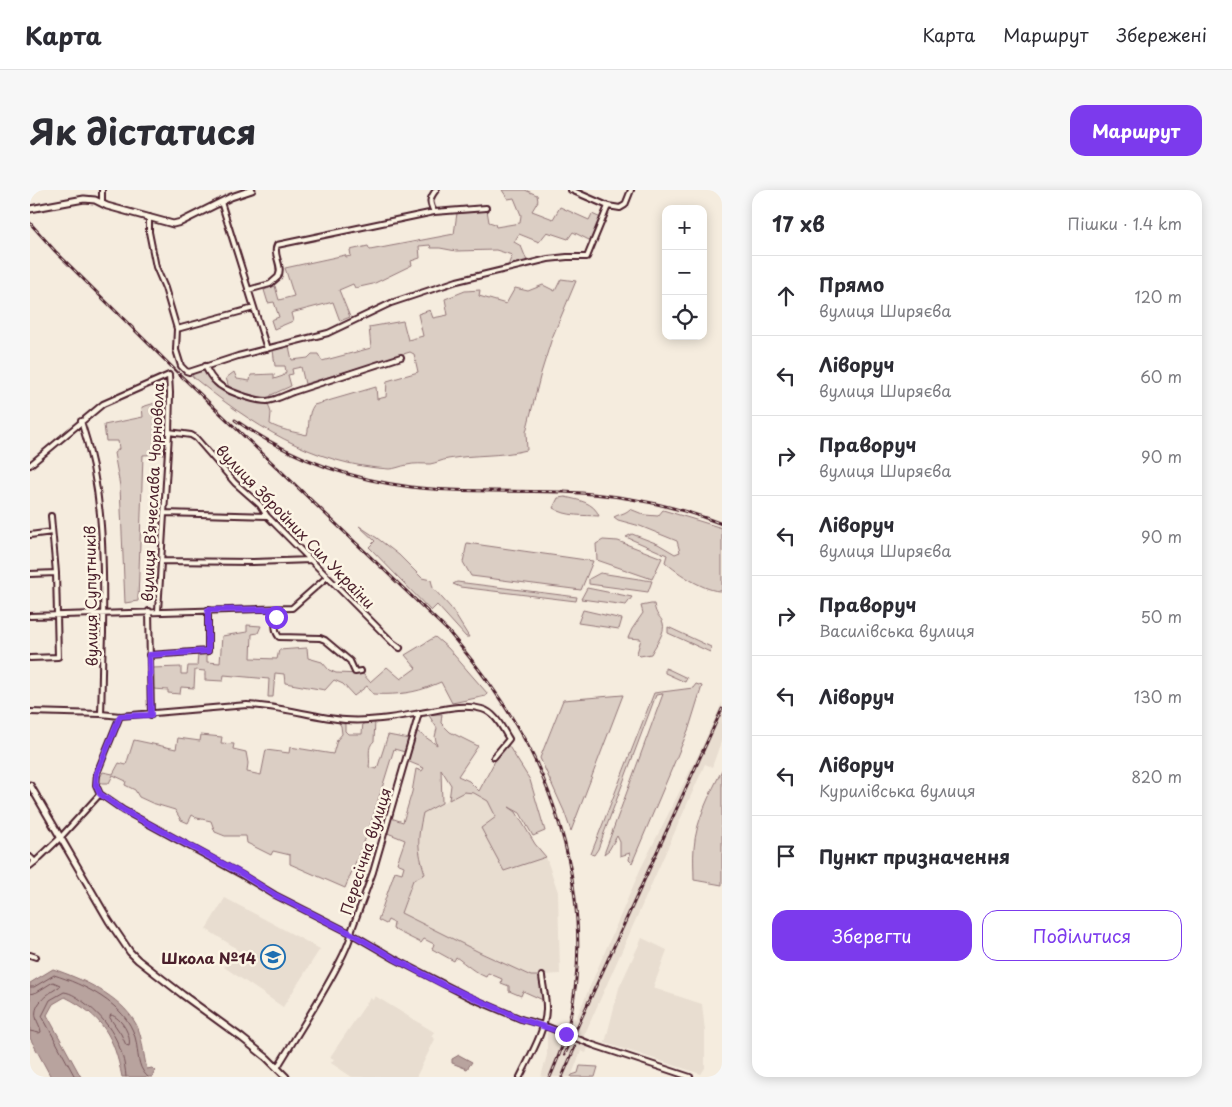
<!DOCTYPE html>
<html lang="uk">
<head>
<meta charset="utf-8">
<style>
  body { margin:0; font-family:"Playpen Sans",sans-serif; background:#f7f7f7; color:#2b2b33 }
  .controls { position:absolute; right:15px; top:15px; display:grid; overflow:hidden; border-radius:10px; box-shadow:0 2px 12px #0003 }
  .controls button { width:45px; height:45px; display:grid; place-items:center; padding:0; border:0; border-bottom:1px solid #e1e1e2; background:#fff; color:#2b2b33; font:25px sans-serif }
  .stop { position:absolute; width:15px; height:15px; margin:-11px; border:4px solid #7c3aed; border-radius:50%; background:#fff }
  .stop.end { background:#7c3aed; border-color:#fff; box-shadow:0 1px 5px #0008 }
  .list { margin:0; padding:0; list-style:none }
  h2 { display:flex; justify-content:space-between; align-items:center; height:65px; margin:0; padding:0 20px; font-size:21px }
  h2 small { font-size:16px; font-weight:400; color:#7c7c81 }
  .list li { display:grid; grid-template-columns:32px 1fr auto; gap:15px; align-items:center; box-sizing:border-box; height:80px; padding:0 20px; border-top:1px solid #e1e1e2 }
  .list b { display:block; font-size:19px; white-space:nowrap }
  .list p { margin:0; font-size:16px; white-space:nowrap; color:#7c7c81 }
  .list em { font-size:16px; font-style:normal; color:#7c7c81 }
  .actions { display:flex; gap:10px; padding:15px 20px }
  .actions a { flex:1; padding:11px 0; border:1px solid #7c3aed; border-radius:15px; text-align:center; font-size:18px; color:#7c3aed }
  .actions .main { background:#7c3aed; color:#fff }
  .icon { flex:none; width:28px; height:28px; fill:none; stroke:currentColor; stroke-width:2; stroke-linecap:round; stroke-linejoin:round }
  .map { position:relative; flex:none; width:692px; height:887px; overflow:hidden; border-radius:15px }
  header { display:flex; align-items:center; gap:30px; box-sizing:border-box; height:70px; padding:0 25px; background:#fff; border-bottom:1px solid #e1e1e2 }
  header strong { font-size:24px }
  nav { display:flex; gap:28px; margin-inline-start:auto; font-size:18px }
  .intro { display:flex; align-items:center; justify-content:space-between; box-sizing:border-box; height:120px; padding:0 30px }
  h1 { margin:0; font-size:35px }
  .button { padding:12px 22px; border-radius:15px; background:#7c3aed; color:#fff; font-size:18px; font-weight:700 }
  main { display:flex; gap:30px; padding:0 30px }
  aside { flex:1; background:#fff; border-radius:15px; box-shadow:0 2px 12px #0003 }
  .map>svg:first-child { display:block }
  .built { fill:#e8ddd0 }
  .green { fill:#dbcec4; stroke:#927678 }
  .water { fill:#b8a39e; stroke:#8c6e70 }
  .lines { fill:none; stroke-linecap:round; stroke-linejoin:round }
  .shore { stroke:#765459; stroke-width:1 }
  .street-casing { stroke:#4a1f2b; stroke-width:8 }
  .secondary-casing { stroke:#4a1f2b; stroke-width:9 }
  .street { stroke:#fcf5e5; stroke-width:4 }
  .secondary { stroke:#fcf5e5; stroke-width:5 }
  .rail-casing { stroke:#4a1f2b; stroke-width:3 }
  .rail { stroke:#fcf5e5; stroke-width:1; stroke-dasharray:4; stroke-linecap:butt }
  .route { stroke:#7c3aed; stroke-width:6 }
  .labels { text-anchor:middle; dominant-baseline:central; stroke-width:5; stroke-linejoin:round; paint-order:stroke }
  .street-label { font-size:15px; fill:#4a1f2b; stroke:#fcf5e5 }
  .poi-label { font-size:15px; font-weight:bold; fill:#4a1f2b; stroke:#fcf5e5; text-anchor:end }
</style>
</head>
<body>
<header>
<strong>Карта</strong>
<nav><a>Карта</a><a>Маршрут</a><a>Збережені</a></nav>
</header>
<div class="intro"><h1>Як дістатися</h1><a class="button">Маршрут</a></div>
<main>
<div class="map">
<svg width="692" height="887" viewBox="0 0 692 887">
  <rect width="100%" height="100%" fill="#f5ecde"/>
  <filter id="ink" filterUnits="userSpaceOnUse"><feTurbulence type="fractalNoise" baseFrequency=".02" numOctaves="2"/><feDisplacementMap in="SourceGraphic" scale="10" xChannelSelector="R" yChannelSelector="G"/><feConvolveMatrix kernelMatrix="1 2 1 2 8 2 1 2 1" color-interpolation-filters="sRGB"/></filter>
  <g filter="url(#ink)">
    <path class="built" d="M692,513V549L682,577L675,574L553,848L560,851L556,863L551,861L541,887H511L517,865V841L532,847L538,825L546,829L610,680L670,561Z
      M441,598L486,622L505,654L516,667L528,702L530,784L501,786L451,763L371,723L383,690L395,684L388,662L389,639L392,623Z
      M195,708L290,759L253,817L194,777L206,758L176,739Z
      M612,748L637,760L623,798L672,814L675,841V878L671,884L575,853L589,798Z
      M345,806L404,842L401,846L405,849L386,887H322L301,873L304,869L300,867L340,808L343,810Z"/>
    <path class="green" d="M472,0H495L507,5L508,11L502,21L523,29L530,17L559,30L562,24L571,28L561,51L543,42L538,49L517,42L509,52L489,44L484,52L491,56L497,71L478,76L482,65L466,60L426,61L410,58H401L400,55L389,56L390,68L381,71L382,75L343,94L325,98L323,94L309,100L320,127L310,131L303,112L261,123L263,131L244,139L241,130L249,127L244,112L238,113L234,100L245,96L249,110L264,106L255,78L315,65L316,67L321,66L320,60L338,56L340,60L424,44L427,23L457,20L459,32L465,34L466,37L490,33L491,25L484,8L478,9Z
      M531,89L546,91L522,148L511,183L496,242L497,260C469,267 445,264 418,269C412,270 406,273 400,274C392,274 385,273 377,275C371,276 365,279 359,279C284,275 220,234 163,187L162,185C166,182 168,180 173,181C179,183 181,192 186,195C200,206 222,211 238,213L241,223L240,234C251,240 264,242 277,245C280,235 277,224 284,215L346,197L347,209L356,207L357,191L388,182L384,164L380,162L275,194L271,177L262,179L263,184L258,185L261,196L241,205V207C227,210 212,202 199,198L196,188L204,182L207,189L220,191L221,185L244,184V189L253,186L256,182L255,176H245L243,160L259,156L262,170L278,168L282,164H288L292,171L341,158L339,137L373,131L378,150L393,146L388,124L400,120L403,128L418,125L415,109L435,101L450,100L449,106L476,114L485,98L498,101L513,95L525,101Z
      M125,213L126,221L135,219L134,264L113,265L108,411L95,413L90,296L84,263L89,259L88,251H76L74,235L113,227L112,217Z
      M535,307C548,310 564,312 569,326C554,325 537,327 523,318L528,308Z
      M600,319L615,325L628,326L633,320L692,338V401C676,402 647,383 635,372L637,365L596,347L602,344L628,354L645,364L650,362L647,351L610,336L588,330L584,327C589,324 595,324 600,319Z
      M329,336L347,348L369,365L392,388L401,390L403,398L421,418L439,447H436L407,415L401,421L339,357L345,351Z
      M573,350L588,351L632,368L622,389L567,370L566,354Z
      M437,353L563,371L551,400L441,386L433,372Z
      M570,383L622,391L618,402L559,394V389Z
      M427,392L547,407L546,411L430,397L423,394Z
      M557,398L602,407L596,415L551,409Z
      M621,414H624C626,427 630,425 633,433C636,442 625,456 621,464L610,466L607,463L611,449L598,448L602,439L613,423L611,416Z
      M553,420L592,429L589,439L548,433Z
      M217,435L231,436L228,443L222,444L221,468L247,469L249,460L277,458L278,468L292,472L299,480L306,483L333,484L340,492L357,477L371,489L386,478L375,465L405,447L418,458L457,503L456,506L422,513L411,492C406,494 401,496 396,498C379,504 360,505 343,504L337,496L324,506L313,494L304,490L295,500L255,493L254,484L245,483L243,507H238L239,489L194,485L193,491L175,490V481L165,480L164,498L151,497L150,504L138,503V500L123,499L122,478L151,477V484H157L158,476H167L168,463H177V472L190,473L192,446L217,442Z
      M638,437L681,457L680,462L638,443Z
      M635,478L638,479L657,488L655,492L635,483Z
      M666,494L672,496L659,538L602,673L599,670L600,663L590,666V652L587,646L579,660L574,664L633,504L626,505L568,659L564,665L561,664L624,503L663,498Z
      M593,505L541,641L534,621L510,568L533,510Z
      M398,524H412L411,533L420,542L448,556L428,586L439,591L449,601L466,569L478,555L500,590L515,641L503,646L490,623L479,617L486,622L505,654L516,667L474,681L451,638L466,627L458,611L444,603L434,602L419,610L421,595L411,579L412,613L393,623C387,650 387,658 395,684L383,690L371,723L451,763L501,786H509L513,810L493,801L491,806L479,801V796L471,793L472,789L458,783L456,787C444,782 437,775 426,767L424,771L402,759L404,754L394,749L391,753L363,739L364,733L358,730L356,734L348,730L365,681L372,683L374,676L367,673L375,650L355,642L358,627L373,632L382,602L386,579L392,581L394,578L377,571L385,540L407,555L405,547L407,538Z
      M345,531L344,551C336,558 341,567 339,577L347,579L358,545L379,549L375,562L364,559L339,640L315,698L260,674V665L243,661L241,665L217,653L216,646H195L185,642L181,631L167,628L162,625L158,633L151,630L145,620L122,613L109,607L105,600L95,595L96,591L83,585L79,593H72L68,591L73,582L83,584L89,573L96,575L104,550L146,559L148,548L170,551L171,545L192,547L191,553L204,554L203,559L216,562L218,573L217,582L231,585L236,560L259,563L260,557L303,564L307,550L312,544L311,536L309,533L315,534V541L318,544H332L333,532Z
      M692,580V695L664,690C664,679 663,669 664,658C666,630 680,604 692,580Z
      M550,876L568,877L565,887H541L542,885L548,883Z"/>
    <path class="water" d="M23,779C52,789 90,805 106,834C113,847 113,865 117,879L122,878L125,881L122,887H92C84,847 73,826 35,807L23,814L17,825L51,887H21L0,848V793Z
      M429,865L442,872L437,879L422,873V869Z"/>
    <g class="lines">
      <path class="shore" d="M0,797H4L24,785C53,794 96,814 105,847C108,857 107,872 113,881C114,883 116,885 118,887
        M0,804L7,802L23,792L30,795L29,797C19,803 3,813 6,827C7,833 11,837 11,842L9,843L0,841
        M81,825C91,827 102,846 99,856L96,855L91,844L80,828Z
        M45,887L12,826L20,810L34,802C42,803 48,808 55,813C79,831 94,856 96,887"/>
      <defs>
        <path id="street" d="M406,0C399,9 399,12 404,22L456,18
          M541,0L578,16L590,18L595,15L601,0
          M191,12L237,159
          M72,13V0
          M119,27V42L126,77L135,98L147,139L146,160L151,176L156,181L159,182L208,166L298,143L361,113L427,91L518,69L537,67H557L578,16
          M218,100L240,94L248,87C254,76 242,65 247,55L404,22
          M147,139L224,118
          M175,176C178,182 181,188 186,192C194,201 225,211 237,211C246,210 255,205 263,202L371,167
          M51,231C74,300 74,371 73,443C72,470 72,497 71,524
          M139,242L161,245L166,248L205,293L230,315L237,326L363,453L370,458
          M0,275L73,214L139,185L140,203L139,244L128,421
          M134,323L237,326
          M0,345L22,342
          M131,371L223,372L281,370
          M0,384L26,383
          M245,419C246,428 243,440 249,447L290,448L295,450L320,471L325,482L331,481
          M119,421L121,525
          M0,426L262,418L297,387
          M119,465L178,461V420
          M0,468L28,467L26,383L21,326
          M0,522L71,524L90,526L217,515C251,516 282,527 315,530C340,532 367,527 391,523C410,520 433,513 452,519C466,523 472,538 479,549L464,567
          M70,604L93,620L212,685L245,705L322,744L365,769L439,807L491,829L513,835L563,855L660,887
          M0,667L5,672L0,676
          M5,672L30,648L70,604L66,595L67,583L90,526
          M0,765L6,767
          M247,878C261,854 322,761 322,739L343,682L389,523
          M490,887C499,868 517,838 516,817C516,807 513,796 512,786"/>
        <path id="secondary" d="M0,19L54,9L65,10L77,16L143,34L151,32L201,7L222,0
          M0,595L79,731L100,762L108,770L153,805L212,848L237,868L256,887"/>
      </defs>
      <use href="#street" class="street-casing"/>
      <use href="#secondary" class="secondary-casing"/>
      <use href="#street" class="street"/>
      <use href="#secondary" class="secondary"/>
      <defs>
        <path id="rail" d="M0,33L25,61L146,181L418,441C451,480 483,523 505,570C544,654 561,754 536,844C532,859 526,873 520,887
          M205,230C257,266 317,289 381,297C431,303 482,300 533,302C587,304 641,314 692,334
          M535,864L692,519
          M532,887L545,857"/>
      </defs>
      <use href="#rail" class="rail-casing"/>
      <use href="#rail" class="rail"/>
    </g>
  </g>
  <g class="lines" filter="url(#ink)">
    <path class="route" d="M246,427L245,419L178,420V461L119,465L121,525L90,526L67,583L66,595L70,604L93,620L212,684L245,705L322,744L365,769L412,794L491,829L536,844"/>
  </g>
  <defs>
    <symbol id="school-ring" viewBox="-11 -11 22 22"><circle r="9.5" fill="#fcf5e5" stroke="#1f6fb2" stroke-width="1.5"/><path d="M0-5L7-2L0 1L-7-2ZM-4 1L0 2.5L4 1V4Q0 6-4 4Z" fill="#1f6fb2"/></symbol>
  </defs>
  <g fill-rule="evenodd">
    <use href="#school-ring" x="229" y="753" width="28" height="28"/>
  </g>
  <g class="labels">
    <g class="street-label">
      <text transform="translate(122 302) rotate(-87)">вулиця Вʼячеслава Чорновола</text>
      <text transform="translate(266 336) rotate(46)">вулиця Збройних Сил України</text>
      <text transform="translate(60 406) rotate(-91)">вулиця Супутників</text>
      <text transform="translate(335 661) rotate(-72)">Пересічна вулиця</text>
    </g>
    <g class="poi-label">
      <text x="226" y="767">Школа №14</text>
    </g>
  </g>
</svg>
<div class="controls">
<button>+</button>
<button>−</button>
<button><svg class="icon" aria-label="locate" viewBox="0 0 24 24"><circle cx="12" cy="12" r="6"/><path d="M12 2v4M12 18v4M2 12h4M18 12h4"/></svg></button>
</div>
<div class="stop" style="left:246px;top:427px"></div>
<div class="stop end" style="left:536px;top:844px"></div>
</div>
<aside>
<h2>17 хв<small>Пішки · 1.4 km</small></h2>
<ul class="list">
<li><svg class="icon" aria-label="ahead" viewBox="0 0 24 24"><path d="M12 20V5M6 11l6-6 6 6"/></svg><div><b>Прямо</b><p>вулиця Ширяєва</p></div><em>120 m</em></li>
<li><svg class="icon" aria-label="left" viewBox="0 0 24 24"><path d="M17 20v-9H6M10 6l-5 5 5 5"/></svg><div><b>Ліворуч</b><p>вулиця Ширяєва</p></div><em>60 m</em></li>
<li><svg class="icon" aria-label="right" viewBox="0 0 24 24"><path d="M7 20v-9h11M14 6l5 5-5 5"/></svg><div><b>Праворуч</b><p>вулиця Ширяєва</p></div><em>90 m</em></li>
<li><svg class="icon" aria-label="left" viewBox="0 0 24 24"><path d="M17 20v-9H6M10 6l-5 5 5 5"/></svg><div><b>Ліворуч</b><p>вулиця Ширяєва</p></div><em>90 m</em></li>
<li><svg class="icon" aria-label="right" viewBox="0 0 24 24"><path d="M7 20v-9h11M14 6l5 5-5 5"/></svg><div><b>Праворуч</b><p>Василівська вулиця</p></div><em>50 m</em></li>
<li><svg class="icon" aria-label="left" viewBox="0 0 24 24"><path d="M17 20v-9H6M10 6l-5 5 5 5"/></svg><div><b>Ліворуч</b></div><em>130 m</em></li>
<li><svg class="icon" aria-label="left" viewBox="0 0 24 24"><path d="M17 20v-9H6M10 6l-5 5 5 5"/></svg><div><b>Ліворуч</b><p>Курилівська вулиця</p></div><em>820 m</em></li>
<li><svg class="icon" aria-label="arrive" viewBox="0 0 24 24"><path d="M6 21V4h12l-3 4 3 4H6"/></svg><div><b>Пункт призначення</b></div></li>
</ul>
<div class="actions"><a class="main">Зберегти</a><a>Поділитися</a></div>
</aside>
</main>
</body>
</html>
